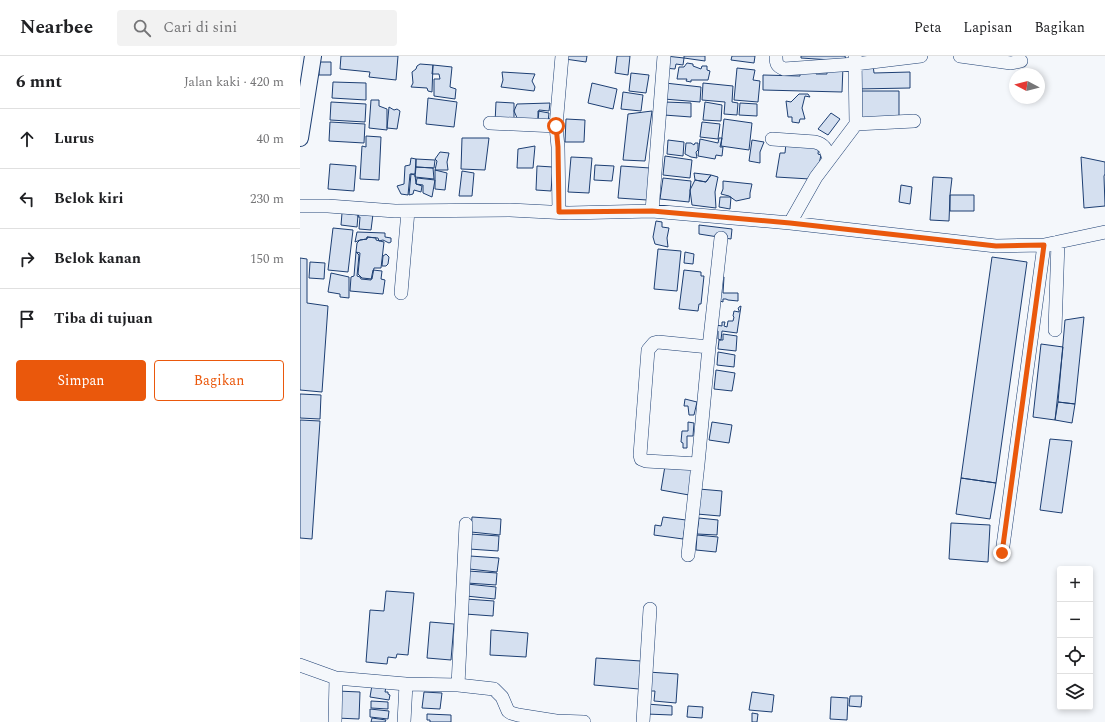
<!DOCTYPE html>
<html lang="id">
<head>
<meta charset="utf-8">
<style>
  body { margin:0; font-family:Spectral,serif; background:#f2f2f2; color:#202124 }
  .controls { position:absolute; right:12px; bottom:12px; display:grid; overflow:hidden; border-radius:4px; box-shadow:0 2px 6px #0003 }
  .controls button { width:36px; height:36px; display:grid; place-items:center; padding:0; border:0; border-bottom:1px solid #e0e0e0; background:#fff; color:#202124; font:20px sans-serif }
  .compass { position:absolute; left:709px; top:12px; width:36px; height:36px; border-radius:50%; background:#fff; box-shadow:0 2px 6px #0003; rotate:277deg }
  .stop { position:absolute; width:12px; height:12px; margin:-9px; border:3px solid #ea580c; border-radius:50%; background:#fff }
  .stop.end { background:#ea580c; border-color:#fff; box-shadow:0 1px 4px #0008 }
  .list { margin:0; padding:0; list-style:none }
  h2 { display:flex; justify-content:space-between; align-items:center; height:52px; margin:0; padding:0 16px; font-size:17px }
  h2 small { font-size:13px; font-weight:400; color:#757577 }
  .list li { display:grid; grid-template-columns:26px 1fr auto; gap:12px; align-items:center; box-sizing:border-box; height:60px; padding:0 16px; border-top:1px solid #e0e0e0 }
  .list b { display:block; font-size:15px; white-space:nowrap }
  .list em { font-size:13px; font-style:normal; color:#757577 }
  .actions { display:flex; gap:8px; padding:12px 16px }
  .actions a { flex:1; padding:9px 0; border:1px solid #ea580c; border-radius:4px; text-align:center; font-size:14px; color:#ea580c }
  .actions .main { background:#ea580c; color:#fff }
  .icon { flex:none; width:22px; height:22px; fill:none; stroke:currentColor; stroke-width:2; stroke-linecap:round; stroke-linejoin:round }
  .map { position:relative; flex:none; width:805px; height:666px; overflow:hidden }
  header { display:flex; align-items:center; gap:24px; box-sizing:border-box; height:56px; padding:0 20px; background:#fff; border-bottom:1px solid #e0e0e0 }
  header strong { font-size:19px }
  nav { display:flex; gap:22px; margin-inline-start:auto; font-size:14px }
  .search { width:280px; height:36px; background:#f2f2f2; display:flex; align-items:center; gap:10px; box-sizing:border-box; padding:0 14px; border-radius:4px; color:#757577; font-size:15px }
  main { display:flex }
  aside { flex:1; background:#fff }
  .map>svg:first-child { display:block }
  .building { fill:#d5e0f0; stroke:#1d3f73 }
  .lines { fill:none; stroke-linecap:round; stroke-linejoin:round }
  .minor-casing { stroke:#1d3f73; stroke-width:14 }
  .tertiary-casing { stroke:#1d3f73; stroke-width:18 }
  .minor { stroke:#f4f7fb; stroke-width:13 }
  .tertiary { stroke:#f4f7fb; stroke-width:16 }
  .route { stroke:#ea580c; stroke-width:5 }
</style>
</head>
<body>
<header>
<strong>Nearbee</strong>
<div class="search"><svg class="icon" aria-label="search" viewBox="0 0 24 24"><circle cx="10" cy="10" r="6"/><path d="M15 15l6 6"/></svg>Cari di sini</div>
<nav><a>Peta</a><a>Lapisan</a><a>Bagikan</a></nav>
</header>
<main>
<aside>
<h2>6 mnt<small>Jalan kaki · 420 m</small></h2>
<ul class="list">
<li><svg class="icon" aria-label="ahead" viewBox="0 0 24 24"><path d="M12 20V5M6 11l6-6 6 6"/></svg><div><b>Lurus</b></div><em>40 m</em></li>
<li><svg class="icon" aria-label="left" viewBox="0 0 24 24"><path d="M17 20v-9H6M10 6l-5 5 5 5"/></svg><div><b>Belok kiri</b></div><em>230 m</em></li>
<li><svg class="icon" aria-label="right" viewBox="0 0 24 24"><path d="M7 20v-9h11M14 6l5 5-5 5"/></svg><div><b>Belok kanan</b></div><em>150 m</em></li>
<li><svg class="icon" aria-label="arrive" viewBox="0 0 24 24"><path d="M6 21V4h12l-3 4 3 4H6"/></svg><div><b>Tiba di tujuan</b></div></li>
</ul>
<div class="actions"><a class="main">Simpan</a><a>Bagikan</a></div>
</aside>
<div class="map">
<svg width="805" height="666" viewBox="0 0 805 666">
  <rect width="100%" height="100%" fill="#f4f7fb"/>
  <path class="building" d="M41,0H98L96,24L69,21L70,16L40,13Z
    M265,0H287L286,6L265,3Z
    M317,0H330L328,19L315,17Z
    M366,0L384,2L383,9L376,8L375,13L364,12Z
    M384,0H405V5L384,2Z
    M432,0H455L454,7L431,4Z
    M501,0H545L546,5L501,2Z
    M19,6H31V19H19Z
    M387,7L393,8V10L401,13L402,10H407V14L410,15L408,24H391V26L386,25L387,23H377L379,11H384Z
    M120,8L133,9L132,36L128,35L127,32L111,31L113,27L112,16L116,13L117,10Z
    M133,9L152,11L150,31L156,33L155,43L134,40V23H140L139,18H132Z
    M556,9H573L574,17L610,16V32L556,33Z
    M527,10H543L542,36L463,34V19L500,20V12H516V18H527Z
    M437,12L455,14L453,24L460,25L458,46L434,44Z
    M202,16L235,18L232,25L235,31L234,35L201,31L203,24Z
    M331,17L349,19L346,37L329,35Z
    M33,26L66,27V44L32,42Z
    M292,27L317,33L313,53L288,47Z
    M365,27L401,31L400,46L364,43Z
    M403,27L433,30L432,46L438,47L437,59L424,58L425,46L402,44Z
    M557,35H599V62H557Z
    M323,36L343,39L341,55L321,53Z
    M499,38H508L510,41L505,40L502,52L505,63H500L499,67L492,66V61H488L486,45L491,46Z
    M128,42L157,46L154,71L126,68Z
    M71,44H79V50L87,53V74L69,72Z
    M31,46L66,48L65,66L30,64Z
    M196,46L214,47V68L195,67Z
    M365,46L391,47V61L364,59Z
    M405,46L422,49L421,65L403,64Z
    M250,47L249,55L239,54L238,64H218L214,55L217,48Z
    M440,47L457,48V60L439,59Z
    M89,51L94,54L97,53L100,55L97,73L87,72Z
    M238,55L249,57L248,66L238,64Z
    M352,55L345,105L323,104L328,58Z
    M531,57L540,63L528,79L518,73Z
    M266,63L285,64L284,86H265Z
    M424,63L452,67L449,94L421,90Z
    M30,66L65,68L64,87L29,85Z
    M402,66L420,68L418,83L400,81Z
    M66,80L81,81L79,124L60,123L62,90L66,91Z
    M162,82H189L185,114L161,113Z
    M419,82H422L420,91H423L422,100L416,99L415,103L398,100L400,83L418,87Z
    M368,84L384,86L383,100L367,98Z
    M452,84L464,86L460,96V107L449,105Z
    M386,87H391L394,89L395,87H398V94L396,96L397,102L391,101L385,98Z
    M486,87L519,89L518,98L521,99L519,108L510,123L476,121L480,97H485Z
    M235,90L233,112H217L218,93Z
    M140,96L149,97L147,106L148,114H135L137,105L135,103Z
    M365,100L392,104L390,122L363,119Z
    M271,101L292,102L289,137L268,136Z
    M781,101L805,106V118L804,120L805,150L784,152Z
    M111,102L116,103L115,118H110L108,139L101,138L97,130L104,128L105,110L110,109Z
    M116,103L135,104L134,112L116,111Z
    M30,108L56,110L54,135L28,133Z
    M295,109L314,110L312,125L294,124Z
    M237,110L253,111L251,135L236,134Z
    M321,110L350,112L347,144L318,142Z
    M116,111L133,112L134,123L115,121Z
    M135,114L147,117L145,134L135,133Z
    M162,115L174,117L172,140H159Z
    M394,117L411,119L406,126L395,124Z
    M111,118L115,119L116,128L122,130L121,136L114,134L113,138L109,139Z
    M411,119L418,121L415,136L416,152L392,149L390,134L395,124L406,126Z
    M633,121L652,122L650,139L649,165L630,164Z
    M117,122L135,124L132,141L123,137V129L116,128Z
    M363,122L391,125L389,146L360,143Z
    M423,125L452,128L450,137V142L436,145L429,140L421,138L423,133Z
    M601,129L612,131L610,148L599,146Z
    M650,139H674V155H650Z
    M420,141H431L430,153L419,151Z
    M42,157L58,159L57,171L41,169Z
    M59,157L73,158L71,174L59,173L60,161H58Z
    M356,165L362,166V171L369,172L367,182L368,191L355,188L353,181Z
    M399,169L432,173L431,183L399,178Z
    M33,172L53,174L48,216L28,214Z
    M57,176L85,177V181L91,182V186L89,187L83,184L79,185L78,182L67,181V183L60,184L55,186Z
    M67,181L76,182V184L84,186L81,212H74L72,223L62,222L58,218L60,197L56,196L57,187L60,184L67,183Z
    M358,193L381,195L377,235L354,233Z
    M56,196L59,199L57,220L60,221L61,223L71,224L73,214L82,215L81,223L85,224L83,238L50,235L51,221L54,220Z
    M385,196L394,198L393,208L384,207Z
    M86,198L89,201L88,208L86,210H82L83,200Z
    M692,201L727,206L696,427L661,422Z
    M0,202L7,203V247L28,250L22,336L0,334Z
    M10,206L25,207L24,223L9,222Z
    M384,214L401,216V220H404L401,248H399L398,255L379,253Z
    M31,217L49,221V242L40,241V238L28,236Z
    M420,221H424L423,237H438V245L428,244L426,243H423V246L420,245Z
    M441,250L437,277L422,275L421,284L418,283V275L415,274L416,269L422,270V266H425L424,270L427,271L428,265H433L434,261L433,260L434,255L439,256V254L438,253L439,251Z
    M784,261L775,348L758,346L765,264Z
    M423,278L437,280L436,295L418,293L419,284H423Z
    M741,288L763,291L755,364L733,361Z
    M418,296L435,299L434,311L417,309Z
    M416,314L435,317L432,335L414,333Z
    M0,338L21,339L20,363L0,362Z
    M385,343L397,346L394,359H389L388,350H384Z
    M758,346L775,348L772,367L755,364Z
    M0,364L20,365L12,483L0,482Z
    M388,366L394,367L393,380H387V392H383V387L381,386L382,375H388Z
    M412,366L432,369L429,387L409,384Z
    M750,383L772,385L762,457L740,454Z
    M365,410L393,414L389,439L361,434Z
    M661,422L696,427L690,463L656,458Z
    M399,433L422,435L420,460L397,458Z
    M172,461L201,463L200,479L171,476Z
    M363,461L386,464L383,483L354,479L355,469L361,470Z
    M399,462L418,464L417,479L397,478Z
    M651,467L690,469L688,506L649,503Z
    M170,478L199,480L198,495L169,493Z
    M397,479L418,481L416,496L396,494Z
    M170,500L199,502L197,516L169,513Z
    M168,515L197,517L196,529L167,527Z
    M167,528L196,531L195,543L166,540Z
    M86,535L114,537L108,599L97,598L96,602L88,601L87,608L66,606L70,554L84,555Z
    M166,543L194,545L193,560L165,558Z
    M130,566L154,568L151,604L127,602Z
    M191,574L228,577L226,601L190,599Z
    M296,602L341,605L339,633L294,629Z
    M348,616L378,618L376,647L354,645L355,635H347Z
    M72,629L86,631L85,636H88V638L90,639L89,644L70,641Z
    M37,635L60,636L59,663L36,662Z
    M124,636L142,637L140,653L122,652Z
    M452,636L474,639L472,656L449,654Z
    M550,640H562L561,651L549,650Z
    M531,641L548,642L547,664L530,663Z
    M71,645L88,646V653L71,652Z
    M347,648L372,650V659L346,658Z
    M388,650L403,651L402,662L387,661Z
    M70,653L89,655L88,663L70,661Z
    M452,657L458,658L457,666H452Z
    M127,658L151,659V666H130V664H127Z
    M72,662L86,664L85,666H71Z"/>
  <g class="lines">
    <defs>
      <path id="minor" d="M476,0C476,8 477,10 484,13L555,8L621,0
        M660,0L711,7L721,5
        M190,67L256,70
        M556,68L614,65
        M472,83L515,86C526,89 526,94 529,103
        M0,150H28L95,155L210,154L269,157L352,155L490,167L696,190L744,189L805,176
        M352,155L364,0
        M259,156L258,91L256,70L262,0
        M490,167L516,121L556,68L555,0
        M101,237L108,155
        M755,274L758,186
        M409,291L358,286L354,287L348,294L340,399L341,403L346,405L398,408L409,291L421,182
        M702,497L744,189
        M388,499L398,408
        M0,609L36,622L106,628L158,629L194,633L202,641L208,655L211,657L218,659L256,665L284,666
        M158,629L166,468
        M35,666L36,622
        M104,666L106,628
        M343,666L350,553"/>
      <path id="tertiary" d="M0,82L13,0"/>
    </defs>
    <use href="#minor" class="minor-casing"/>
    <use href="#tertiary" class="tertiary-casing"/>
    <use href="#minor" class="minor"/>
    <use href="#tertiary" class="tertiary"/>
  </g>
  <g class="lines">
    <path class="route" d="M256,70L258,91L259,156L352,155L490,167L696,190L744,189L702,497"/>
  </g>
</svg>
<div class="controls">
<button>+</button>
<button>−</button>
<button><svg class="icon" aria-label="locate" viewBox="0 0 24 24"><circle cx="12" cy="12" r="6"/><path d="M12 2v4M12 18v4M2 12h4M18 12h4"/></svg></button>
<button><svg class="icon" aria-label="layers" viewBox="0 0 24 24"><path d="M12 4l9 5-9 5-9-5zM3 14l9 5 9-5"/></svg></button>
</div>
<svg class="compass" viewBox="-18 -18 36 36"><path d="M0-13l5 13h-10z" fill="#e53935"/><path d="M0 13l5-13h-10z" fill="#757577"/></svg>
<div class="stop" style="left:256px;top:70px"></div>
<div class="stop end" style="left:702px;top:497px"></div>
</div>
</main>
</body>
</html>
